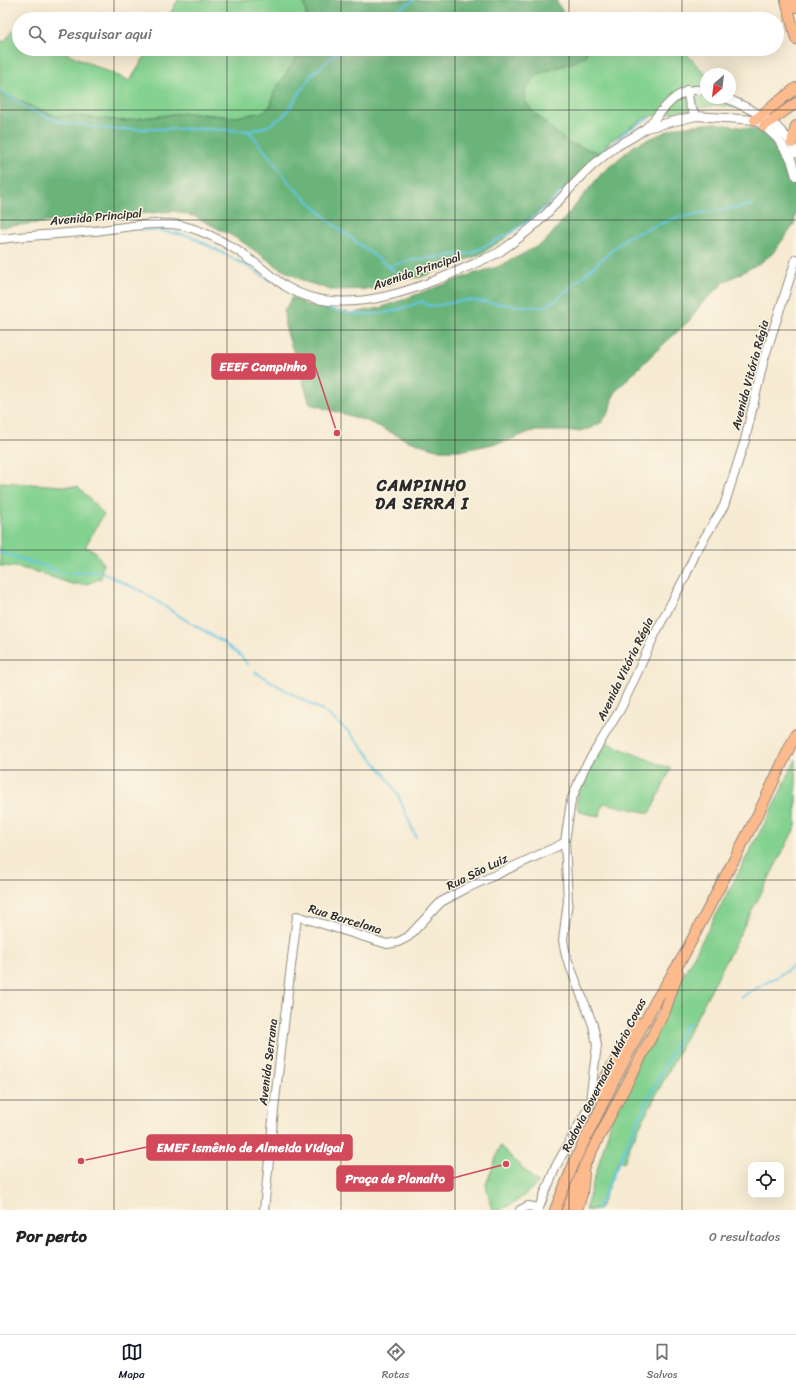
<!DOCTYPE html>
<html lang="pt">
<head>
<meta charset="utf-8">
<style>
  body { margin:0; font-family:Sriracha,sans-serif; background:#f6f6f6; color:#222 }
  .controls { position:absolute; right:12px; bottom:12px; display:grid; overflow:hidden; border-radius:8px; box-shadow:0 4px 16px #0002 }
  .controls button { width:36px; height:36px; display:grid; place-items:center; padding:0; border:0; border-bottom:1px solid #e0e0e0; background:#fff; color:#222; font:20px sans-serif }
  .compass { position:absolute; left:700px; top:68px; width:36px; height:36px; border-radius:50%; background:#fff; box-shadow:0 4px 16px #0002; rotate:208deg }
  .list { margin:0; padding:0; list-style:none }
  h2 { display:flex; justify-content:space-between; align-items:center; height:52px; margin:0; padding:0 16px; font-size:17px }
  h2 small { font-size:13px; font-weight:400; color:#767676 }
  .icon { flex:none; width:22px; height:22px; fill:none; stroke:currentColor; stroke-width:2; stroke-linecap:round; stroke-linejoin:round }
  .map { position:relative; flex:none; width:796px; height:1210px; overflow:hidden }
  .search { position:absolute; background:#fff; box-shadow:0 4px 16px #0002; left:12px; right:12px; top:12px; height:44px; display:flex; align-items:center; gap:10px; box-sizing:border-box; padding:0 14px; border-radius:22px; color:#767676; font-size:15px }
  .sheet { height:124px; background:#fff }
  nav { display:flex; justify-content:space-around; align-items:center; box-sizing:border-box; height:56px; border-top:1px solid #e0e0e0; background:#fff; font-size:11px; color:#767676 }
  nav a { display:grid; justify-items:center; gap:2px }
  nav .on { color:#111827 }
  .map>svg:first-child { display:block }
  .green { fill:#84d290; stroke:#587e5e }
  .forest { fill:#6bb47a; stroke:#4b7052 }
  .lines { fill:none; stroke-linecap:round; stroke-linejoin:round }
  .stream { stroke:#65c6e3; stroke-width:2 }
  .minor-casing { stroke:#908a7e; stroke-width:10 }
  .major-casing { stroke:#908a7e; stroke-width:12 }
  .minor { stroke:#fff; stroke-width:8 }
  .major { stroke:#fcba8d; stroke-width:10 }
  .grid { fill:none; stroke:#2b2b2b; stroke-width:1; stroke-opacity:0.55 }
  .labels { text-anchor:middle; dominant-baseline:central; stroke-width:3; stroke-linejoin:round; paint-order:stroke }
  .street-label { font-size:12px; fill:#2b2b2b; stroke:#fcf5e5 }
  .district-label { font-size:16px; font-weight:bold; letter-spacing:1px; fill:#2b2b2b; stroke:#fcf5e5 }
  .leader { fill:none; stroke:#d1495b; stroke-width:1.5 }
  .callout-dot { fill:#d1495b; stroke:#fcf5e5; stroke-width:1.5 }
  .callout { fill:#d1495b; stroke:#d1495b; stroke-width:1.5 }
  .callout-label { font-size:13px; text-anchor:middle; font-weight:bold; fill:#fff }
</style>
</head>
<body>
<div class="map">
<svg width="796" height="1210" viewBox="0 0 796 1210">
  <rect width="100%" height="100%" fill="#fcf5e5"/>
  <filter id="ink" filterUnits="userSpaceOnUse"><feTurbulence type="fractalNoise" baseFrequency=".025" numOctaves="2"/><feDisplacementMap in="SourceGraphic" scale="8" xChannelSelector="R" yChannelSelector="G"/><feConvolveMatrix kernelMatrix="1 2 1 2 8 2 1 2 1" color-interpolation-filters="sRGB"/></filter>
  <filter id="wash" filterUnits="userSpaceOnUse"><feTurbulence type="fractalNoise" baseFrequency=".012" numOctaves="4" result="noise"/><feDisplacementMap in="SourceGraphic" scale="16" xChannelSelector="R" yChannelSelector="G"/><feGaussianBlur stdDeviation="0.9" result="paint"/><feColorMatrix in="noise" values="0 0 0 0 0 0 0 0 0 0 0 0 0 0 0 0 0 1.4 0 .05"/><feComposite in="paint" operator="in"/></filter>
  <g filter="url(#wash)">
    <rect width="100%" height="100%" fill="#f6ead2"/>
    <path class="green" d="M178,0H303L307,19H167Z
      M13,30L19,33V49H57L130,81L149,49H302L274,92L271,105L263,112L236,117L186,113L141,118L124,121L72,116H57L36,109L0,91V40L4,42Z
      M587,49H682L706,75V98H728L738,108L717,105L646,117L611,140L600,153L568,143L534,113L525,101V89L538,74L574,62L585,56Z
      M0,482L78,487L104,514L85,547L95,551L103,564L101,578L87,584H72L34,571L15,567L0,566Z
      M605,742L671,769L650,813L603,803L600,816C594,815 583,814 579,810C568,799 599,753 605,742Z
      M796,759V826L629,1147L624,1163L619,1160L599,1210H585L619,1095L725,898L771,811Z
      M500,1146L538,1183L520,1199L501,1210H492L486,1185Z"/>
    <path class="forest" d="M303,0H557V3L568,19H307Z
      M302,49H587L585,56L574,62L538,74L525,89V101L534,113L568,143L600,153L563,191L504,239L479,255L421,277L401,279L389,285L372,289L331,290L306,282L281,269L238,239L196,217L174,211L78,219L0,227V91L36,109L57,116H72L124,121L141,118L186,113L236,117L263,112L271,106L274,92Z
      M715,123L762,131L779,151L790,166L796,186V211L794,225L772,254L760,263L726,281L701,304L689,321L654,353L617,390L612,399L609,412L602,422L592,428L578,431H532L507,441L465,450H440L409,441L367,421L310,404L285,326L284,311L292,297L309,306L353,313L380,308L472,274L497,267L519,256L545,242L602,173L635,145L677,127Z"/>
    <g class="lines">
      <path class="stream" d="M382,19L414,0
        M0,90L27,108L59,122L109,129H204L251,131L268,126L282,117L292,105L311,75L341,49
        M249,131L292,186L334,225L397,273
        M589,164L625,132L650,117
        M137,229L162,231L190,236L247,266L271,281
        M388,266L413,260L471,253L507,235L530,220L547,206L562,191
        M290,292C314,307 347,316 375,314C391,313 408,307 422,301L427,305L433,306L467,300L519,306L542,307L556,300L627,237L678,217L752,205
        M0,552L68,574L93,571L103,573L143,592L181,617L223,642L241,656L248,665
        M255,672L292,694L325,712L349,732L384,773L398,795L416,837
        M741,997L780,975L796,964
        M597,1210L648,1099L684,1028L690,1022"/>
    </g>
  </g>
  <g filter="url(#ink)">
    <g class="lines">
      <defs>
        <path id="minor" d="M687,90L690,106L696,116
          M726,98C755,111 782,122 796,153
          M646,128L696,116L755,120L764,126L777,138L791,159L796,176
          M0,239C31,235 62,234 94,231C121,228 158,220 184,226C211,233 237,249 259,266C267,273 276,280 285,286C349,326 437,280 498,253C511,244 525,234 537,223C556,205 573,184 592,166C599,160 606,154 614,148C624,141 638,136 647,127C664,110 678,84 706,91
          M264,1210L275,1100L297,916L387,944L398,942L408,937L441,902L452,896L467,888L556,847L565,842
          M520,1210L528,1206L534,1207L536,1210
          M538,1210L556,1166L594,1098L591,1093L597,1045L593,1025L566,956L563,940L568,901L565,842L571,801L584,769L621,708L655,634L685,577L697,550L724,506L745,440L764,359L796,259"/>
        <path id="major" d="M786,0L796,39
          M792,0L796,7
          M755,120L796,88
          M764,126L796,103
          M792,143L796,126
          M594,1098L631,1033L639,1023
          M555,1210L576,1158L611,1087L655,1002L684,955L760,810L796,734
          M567,1210L585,1164L665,1011L678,973
          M577,1210L582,1194L584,1174"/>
      </defs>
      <use href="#minor" class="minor-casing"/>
      <use href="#major" class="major-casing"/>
      <use href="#minor" class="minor"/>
      <use href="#major" class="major"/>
    </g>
  </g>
  <path class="grid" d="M114,0V19M227,0V19M341,0V19M455,0V19M569,0V19M682,0V19M114,49V1210M227,49V1210M341,49V1210M455,49V1210M569,49V1210M682,49V1210M0,110H796M0,220H796M0,330H796M0,440H796M0,550H796M0,660H796M0,770H796M0,880H796M0,990H796M0,1100H796"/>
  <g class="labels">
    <g class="street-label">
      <text transform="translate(96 217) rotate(-5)">Avenida Principal</text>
      <text transform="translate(417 271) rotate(-19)">Avenida Principal</text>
      <text transform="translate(750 375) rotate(-75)">Avenida Vitória Régia</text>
      <text transform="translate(625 669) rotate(-64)">Avenida Vitória Régia</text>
      <text transform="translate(477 872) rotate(-26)">Rua São Luiz</text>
      <text transform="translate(345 919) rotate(17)">Rua Barcelona</text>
      <text transform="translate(268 1062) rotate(-83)">Avenida Serrana</text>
      <text transform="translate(604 1075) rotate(-63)">Rodovia Governador Mário Covas</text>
    </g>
    <g class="district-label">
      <text x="422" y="485">CAMPINHO<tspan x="422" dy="18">DA SERRA I</tspan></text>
    </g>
  </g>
  <path class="leader" d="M337 433L315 366M81 1161L147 1147M506 1164L453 1178"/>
  <g class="callout-dot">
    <circle cx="337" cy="433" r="4"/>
    <circle cx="81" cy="1161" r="4"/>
    <circle cx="506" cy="1164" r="4"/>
  </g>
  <g class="callout">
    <rect x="212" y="354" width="103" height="25" rx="4"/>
    <rect x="147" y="1135" width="205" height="25" rx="4"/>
    <rect x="337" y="1166" width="116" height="25" rx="4"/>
  </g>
  <g class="callout-label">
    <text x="263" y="371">EEEF Campinho</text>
    <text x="250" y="1152">EMEF Ismênio de Almeida Vidigal</text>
    <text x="395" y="1183">Praça de Planalto</text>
  </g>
</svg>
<div class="controls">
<button><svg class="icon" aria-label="locate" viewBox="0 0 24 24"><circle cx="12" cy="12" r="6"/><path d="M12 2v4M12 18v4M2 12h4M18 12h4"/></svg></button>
</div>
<svg class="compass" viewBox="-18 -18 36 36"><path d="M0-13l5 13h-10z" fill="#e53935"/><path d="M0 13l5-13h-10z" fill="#767676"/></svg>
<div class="search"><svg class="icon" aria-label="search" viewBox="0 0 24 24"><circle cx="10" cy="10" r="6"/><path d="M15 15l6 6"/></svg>Pesquisar aqui</div>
</div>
<section class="sheet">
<h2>Por perto<small>0 resultados</small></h2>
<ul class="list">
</ul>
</section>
<nav>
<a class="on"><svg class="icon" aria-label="map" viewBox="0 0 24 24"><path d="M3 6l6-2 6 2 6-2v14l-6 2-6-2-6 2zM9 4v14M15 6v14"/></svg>Mapa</a>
<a><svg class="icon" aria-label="directions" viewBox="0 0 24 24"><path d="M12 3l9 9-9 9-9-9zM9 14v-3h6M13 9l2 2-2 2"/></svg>Rotas</a>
<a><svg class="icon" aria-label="saved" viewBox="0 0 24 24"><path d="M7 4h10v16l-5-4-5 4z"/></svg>Salvos</a>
</nav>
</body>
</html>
